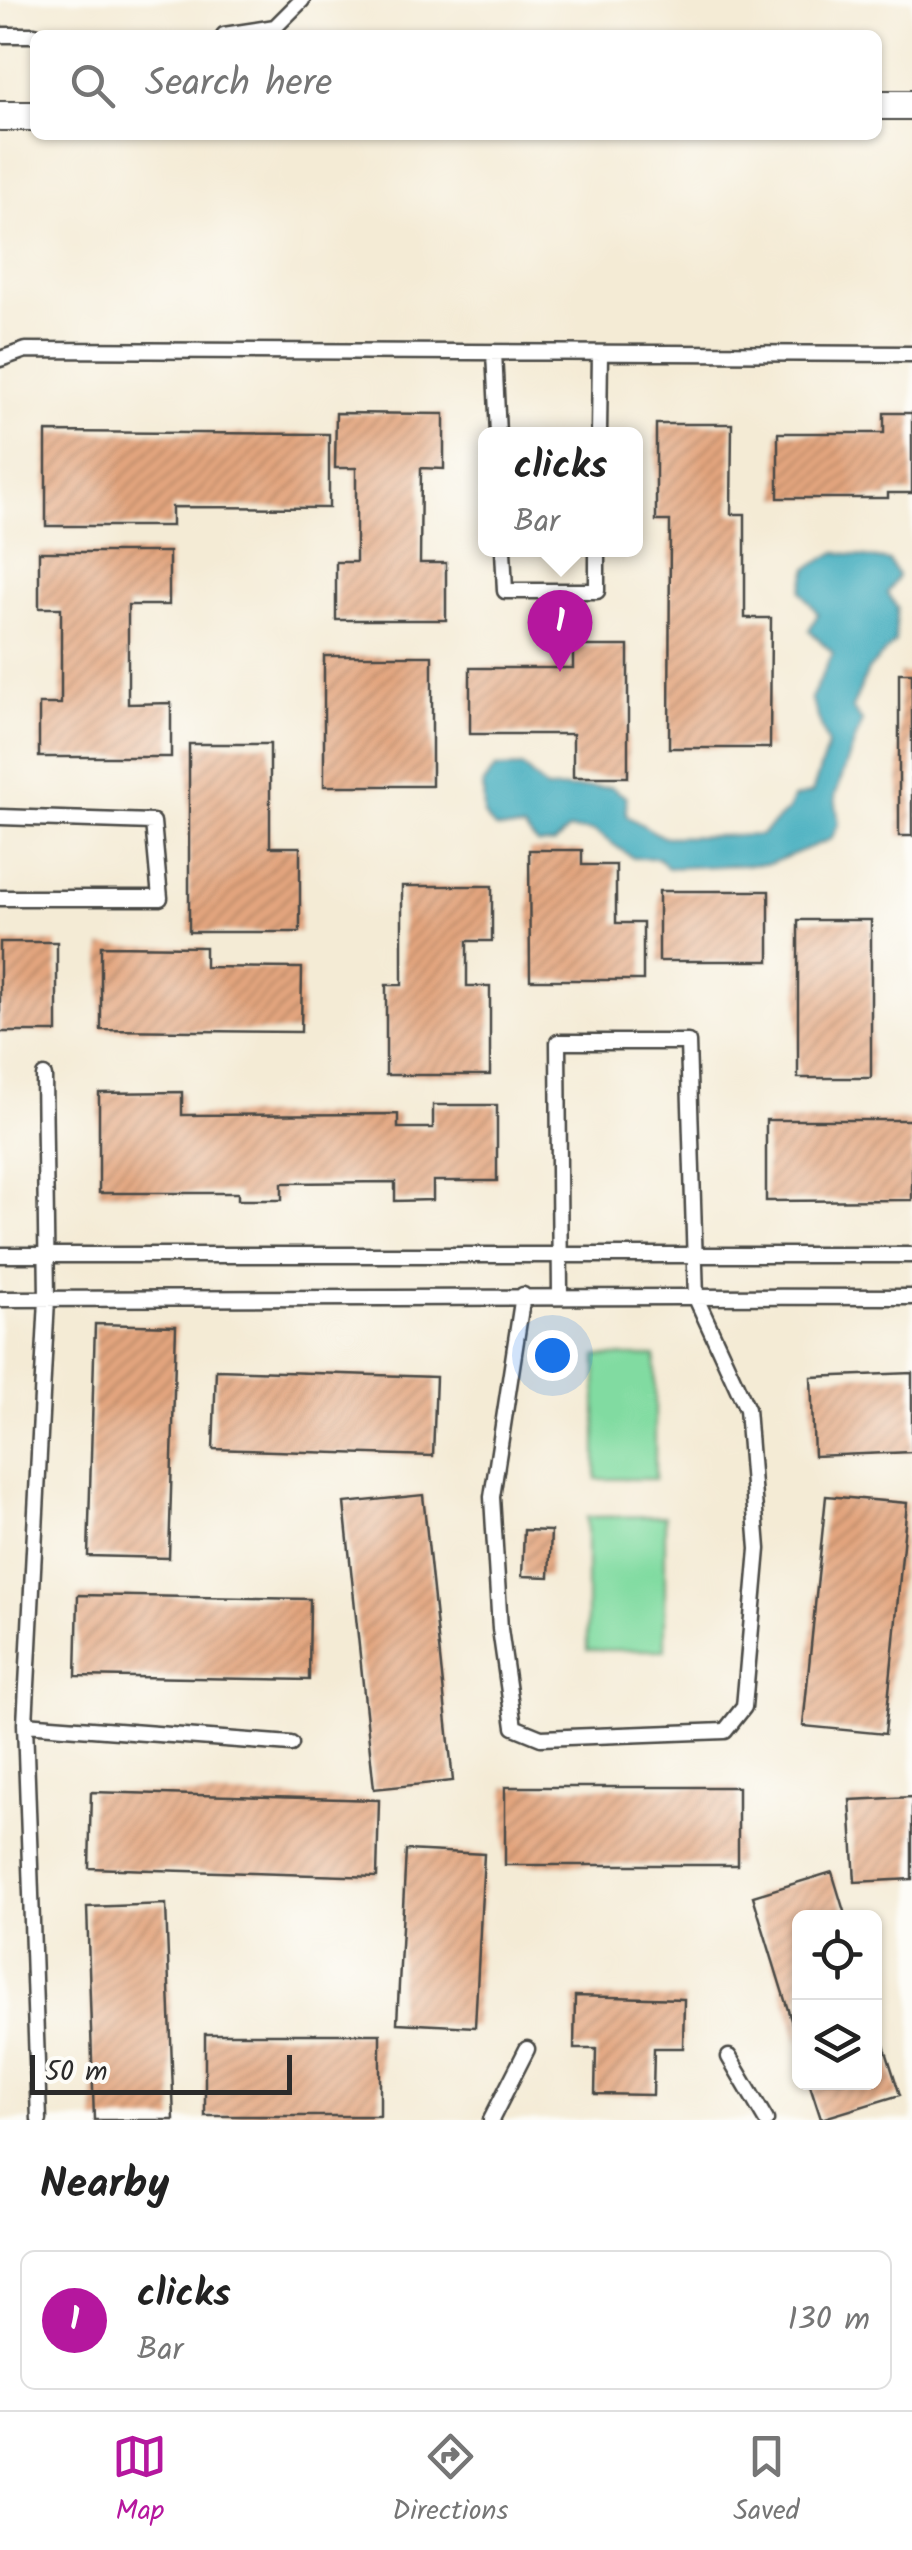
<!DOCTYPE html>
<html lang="en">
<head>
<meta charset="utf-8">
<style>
  body { margin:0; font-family:Kalam,sans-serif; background:#f6f6f6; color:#222 }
  .controls { position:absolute; right:30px; bottom:30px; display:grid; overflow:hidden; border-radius:15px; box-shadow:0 2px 8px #0004 }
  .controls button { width:90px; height:90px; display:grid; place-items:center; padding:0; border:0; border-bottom:2px solid #e0e0e0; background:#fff; color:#222; font:50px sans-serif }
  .scale { position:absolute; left:30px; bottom:25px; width:262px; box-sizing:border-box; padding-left:10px; border:5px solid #2b2b2b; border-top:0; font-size:28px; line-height:35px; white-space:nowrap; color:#2b2b2b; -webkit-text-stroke:8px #fdfcf7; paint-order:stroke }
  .you { position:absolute; left:552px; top:1355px; width:35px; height:35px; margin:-25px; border:8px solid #fff; border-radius:50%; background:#1a73e8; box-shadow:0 0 0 15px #1a73e833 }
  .badge { display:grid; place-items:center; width:65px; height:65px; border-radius:50%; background:#b5179e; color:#fff; font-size:32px; font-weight:700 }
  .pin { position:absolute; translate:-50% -82px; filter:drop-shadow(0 2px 5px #0008) }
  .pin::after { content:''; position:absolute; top:52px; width:35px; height:30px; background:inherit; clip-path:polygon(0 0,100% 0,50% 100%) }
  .popup { position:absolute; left:478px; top:427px; width:165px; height:130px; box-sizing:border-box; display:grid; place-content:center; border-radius:15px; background:#fff; filter:drop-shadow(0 2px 8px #0005); font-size:32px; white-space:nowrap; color:#767676 }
  .popup b { font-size:38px; color:#222 }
  .popup::after { content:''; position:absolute; left:50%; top:100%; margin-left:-20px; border:20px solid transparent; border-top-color:#fff }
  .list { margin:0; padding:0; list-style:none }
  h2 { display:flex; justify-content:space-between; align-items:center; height:130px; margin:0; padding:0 40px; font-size:42px }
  h2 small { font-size:32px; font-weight:400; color:#767676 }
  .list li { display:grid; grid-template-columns:65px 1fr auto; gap:30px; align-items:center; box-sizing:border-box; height:140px; margin:0 20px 20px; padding:0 20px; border:2px solid #e0e0e0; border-radius:15px }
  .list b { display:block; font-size:38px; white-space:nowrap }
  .list p { margin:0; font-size:32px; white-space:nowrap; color:#767676 }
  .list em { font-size:32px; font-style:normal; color:#767676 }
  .icon { flex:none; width:55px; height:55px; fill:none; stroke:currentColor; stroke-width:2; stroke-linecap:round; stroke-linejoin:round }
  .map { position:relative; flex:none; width:912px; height:2120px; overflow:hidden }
  .search { position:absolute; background:#fff; box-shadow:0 2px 8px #0004; left:30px; right:30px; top:30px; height:110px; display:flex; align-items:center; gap:25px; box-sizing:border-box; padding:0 35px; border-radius:15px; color:#767676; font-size:38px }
  .sheet { height:290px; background:#fff }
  nav { display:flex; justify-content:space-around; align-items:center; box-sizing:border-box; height:140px; border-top:2px solid #e0e0e0; background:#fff; font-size:28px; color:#767676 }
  nav a { display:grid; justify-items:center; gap:5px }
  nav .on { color:#b5179e }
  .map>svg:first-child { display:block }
  .grass { fill:#81dba1; stroke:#568366; stroke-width:2.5 }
  .water { fill:#3facbd; stroke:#356c74; stroke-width:2.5 }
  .building { fill:url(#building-hatch) }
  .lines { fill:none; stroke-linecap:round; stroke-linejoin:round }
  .lane-casing { stroke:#494844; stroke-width:19 }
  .street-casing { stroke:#494844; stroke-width:32 }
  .lane { stroke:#fff; stroke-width:14 }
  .street { stroke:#fff; stroke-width:28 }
</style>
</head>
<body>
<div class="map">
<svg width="912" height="2120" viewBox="0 0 912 2120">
  <defs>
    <pattern id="building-hatch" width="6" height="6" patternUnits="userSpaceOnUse" patternTransform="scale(2.5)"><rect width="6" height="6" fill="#e3a57e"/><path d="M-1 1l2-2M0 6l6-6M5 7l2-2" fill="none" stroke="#b88767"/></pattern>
  </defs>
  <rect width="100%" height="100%" fill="#fdfcf7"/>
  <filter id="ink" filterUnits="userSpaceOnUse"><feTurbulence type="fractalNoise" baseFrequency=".01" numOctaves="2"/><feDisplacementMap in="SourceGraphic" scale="20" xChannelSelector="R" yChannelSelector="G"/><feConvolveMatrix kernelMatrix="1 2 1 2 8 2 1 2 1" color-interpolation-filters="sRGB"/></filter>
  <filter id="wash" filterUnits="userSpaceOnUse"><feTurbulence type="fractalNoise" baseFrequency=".0048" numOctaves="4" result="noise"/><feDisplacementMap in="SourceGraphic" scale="40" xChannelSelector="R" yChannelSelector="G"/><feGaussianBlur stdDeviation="2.25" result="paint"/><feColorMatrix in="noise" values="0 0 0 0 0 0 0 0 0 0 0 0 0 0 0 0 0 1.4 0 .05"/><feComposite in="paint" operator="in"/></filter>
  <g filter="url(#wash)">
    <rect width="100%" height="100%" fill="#f4ebd5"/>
    <path class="grass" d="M596,1356H655V1479H596Z
      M665,1516V1650H587V1517Z"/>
    <path class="water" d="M836,552L889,561L898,576L887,593L897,607L895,642L868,670L852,708L862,721L835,796L839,824L831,839L769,864L668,868L658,858H633L594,831L568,830L554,844H538L524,829L495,828L484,815L483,784L495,768L523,767L546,789L611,787L626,797L627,816L663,837L761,835L788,810L793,798L812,793L828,745L811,698L833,653L809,630L818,614L801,591L808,568Z"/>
    <g id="blocks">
      <path class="building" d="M336,413L444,414V469L421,468L420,563H446V620H336V562H356V468H335Z
        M884,413H912V493H888V498H778V433H884Z
        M656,424H732L731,514H745V618H771L770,748H669L670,521H656Z
        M46,432L329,434V508L172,507V526H46Z
        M39,552H169V605H128V704L171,703V757H39V704H61V608H39Z
        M573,646H628V777H573V734H470V668H573Z
        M324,656H432V786H324Z
        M899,673H912V836H899Z
        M189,744H270V847H300V932H189Z
        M529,850H582V865H616V923H643V980H530Z
        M402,886H492V941H467V986H490V1075H386V985H402Z
        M659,891H769V961H659Z
        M798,920H871V1078H798Z
        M0,942H57V1032H0Z
        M101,946L205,947V967L302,968L301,1032L101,1030Z
        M182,1092V1115L398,1114V1128H433V1105H497V1181H433V1200L395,1201V1182L282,1183V1200H238V1193H99V1093Z
        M766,1120H912V1200L766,1201Z
        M95,1324L176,1326L169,1558L88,1556Z
        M216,1370L436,1377L433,1456L213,1449Z
        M912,1373V1452L814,1456L811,1377Z
        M423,1495L453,1781L374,1789L344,1503Z
        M826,1496L907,1503L885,1734L803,1726Z
        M524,1530L551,1531L549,1577L522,1576Z
        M78,1595L310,1599L309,1680L76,1676Z
        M505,1787H738V1865H505Z
        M91,1792L379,1800L377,1877L89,1868Z
        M912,1797V1879L855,1882L850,1800Z
        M406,1850L484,1854L475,2027L397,2023Z
        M832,1872L846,1918H800L799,2046L753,1896Z
        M166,1904L174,2120H94L87,1907Z
        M575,1996L684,1999L683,2048H654L653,2095L595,2094L596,2049H574Z
        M874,2014L900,2095L821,2119L809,2082H874Z
        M205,2034H380V2116H205Z"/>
    </g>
  </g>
  <g filter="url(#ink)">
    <use href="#blocks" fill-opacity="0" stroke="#494844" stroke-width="2.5"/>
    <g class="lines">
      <defs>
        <path id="lane" d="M0,35H35
          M224,35L275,27L302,0
          M494,352L498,434
          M0,359L26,350L912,354
          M599,434L600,353
          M503,550L505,591H597V550
          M0,817L153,822L160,898H0
          M0,1255H912
          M523,1295L492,1497L500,1629L514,1727L541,1738L725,1731L744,1707L758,1549L747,1409L696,1298L688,1042H558L560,1295
          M0,1299C304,1299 608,1296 912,1297
          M25,1724L291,1744
          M729,2057L766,2120
          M39,2120L25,1724L47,1299L44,1076
          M491,2120L527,2049"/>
        <path id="street" d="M877,105H912
          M0,116H35"/>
      </defs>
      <use href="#lane" class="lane-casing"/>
      <use href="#street" class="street-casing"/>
      <use href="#lane" class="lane"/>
      <use href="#street" class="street"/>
    </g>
  </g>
</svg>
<div class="controls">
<button><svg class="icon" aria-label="locate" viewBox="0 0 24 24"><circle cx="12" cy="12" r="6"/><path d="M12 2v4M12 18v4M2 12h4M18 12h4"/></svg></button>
<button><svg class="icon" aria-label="layers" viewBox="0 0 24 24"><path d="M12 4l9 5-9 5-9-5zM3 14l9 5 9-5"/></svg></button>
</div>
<div class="scale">50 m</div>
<div class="you"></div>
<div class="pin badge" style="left:560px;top:672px">1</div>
<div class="popup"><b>clicks</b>Bar</div>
<div class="search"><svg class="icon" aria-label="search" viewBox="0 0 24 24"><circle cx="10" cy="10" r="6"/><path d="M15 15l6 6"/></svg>Search here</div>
</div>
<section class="sheet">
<h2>Nearby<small></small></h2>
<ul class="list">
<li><span class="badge">1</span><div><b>clicks</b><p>Bar</p></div><em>130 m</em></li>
</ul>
</section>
<nav>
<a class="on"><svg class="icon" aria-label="map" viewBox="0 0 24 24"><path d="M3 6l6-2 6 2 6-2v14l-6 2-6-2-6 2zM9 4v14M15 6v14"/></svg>Map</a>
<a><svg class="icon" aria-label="directions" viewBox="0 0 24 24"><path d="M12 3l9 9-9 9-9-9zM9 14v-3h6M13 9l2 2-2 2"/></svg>Directions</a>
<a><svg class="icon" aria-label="saved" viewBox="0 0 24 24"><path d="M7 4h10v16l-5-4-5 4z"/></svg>Saved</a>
</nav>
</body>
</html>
